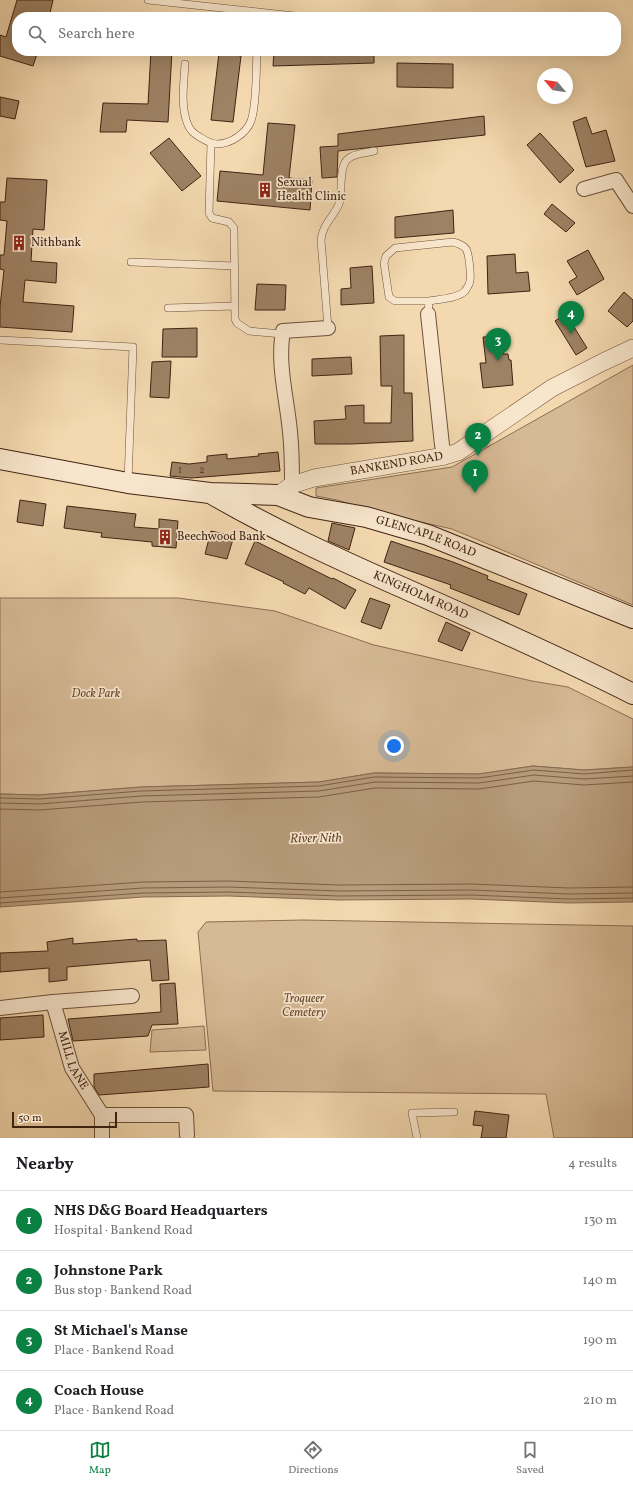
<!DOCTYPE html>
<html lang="en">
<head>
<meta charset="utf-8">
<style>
  body { margin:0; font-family:Vollkorn,serif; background:#f2f2f2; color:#202124 }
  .compass { position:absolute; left:537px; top:68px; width:36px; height:36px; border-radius:50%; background:#fff; box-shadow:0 4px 16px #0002; rotate:299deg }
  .scale { position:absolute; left:12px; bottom:10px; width:105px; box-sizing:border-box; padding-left:4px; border:2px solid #412312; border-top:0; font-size:11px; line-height:14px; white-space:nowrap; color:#412312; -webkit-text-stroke:3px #f8e6cc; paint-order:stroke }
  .you { position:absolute; left:394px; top:746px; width:14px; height:14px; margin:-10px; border:3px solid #fff; border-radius:50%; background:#1a73e8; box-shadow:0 0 0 6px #1a73e833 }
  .badge { display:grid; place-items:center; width:26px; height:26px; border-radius:50%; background:#0b8043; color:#fff; font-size:13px; font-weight:700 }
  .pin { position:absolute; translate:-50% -33px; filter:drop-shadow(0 1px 2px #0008) }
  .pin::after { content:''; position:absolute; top:21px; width:14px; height:12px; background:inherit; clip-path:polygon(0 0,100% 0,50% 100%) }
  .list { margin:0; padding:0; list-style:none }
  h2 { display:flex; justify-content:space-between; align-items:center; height:52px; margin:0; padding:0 16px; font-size:17px }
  h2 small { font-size:13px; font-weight:400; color:#757577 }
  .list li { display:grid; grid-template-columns:26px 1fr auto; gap:12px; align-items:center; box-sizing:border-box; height:60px; padding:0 16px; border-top:1px solid #e0e0e0 }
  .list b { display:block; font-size:15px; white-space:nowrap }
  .list p { margin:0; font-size:13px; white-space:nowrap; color:#757577 }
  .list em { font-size:13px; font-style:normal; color:#757577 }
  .icon { flex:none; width:22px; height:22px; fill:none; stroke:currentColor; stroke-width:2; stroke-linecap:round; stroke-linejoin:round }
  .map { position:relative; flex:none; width:633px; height:1138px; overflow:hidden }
  .search { position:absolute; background:#fff; box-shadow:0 4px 16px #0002; left:12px; right:12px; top:12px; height:44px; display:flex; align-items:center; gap:10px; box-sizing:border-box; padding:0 14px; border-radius:16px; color:#757577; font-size:15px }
  .sheet { height:292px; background:#fff }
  nav { display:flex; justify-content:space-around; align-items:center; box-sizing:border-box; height:56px; border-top:1px solid #e0e0e0; background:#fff; font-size:11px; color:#757577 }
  nav a { display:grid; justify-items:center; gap:2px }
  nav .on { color:#0b8043 }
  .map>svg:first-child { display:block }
  .green { fill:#d6ba95; stroke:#8c6e54 }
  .water { fill:#b79b7a; stroke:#886b50 }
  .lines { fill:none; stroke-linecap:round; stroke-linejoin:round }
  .shore { stroke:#7c5f46; stroke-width:1 }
  .building { fill:#9e8264; stroke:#412312 }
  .service-casing { stroke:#6e503a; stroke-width:8 }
  .minor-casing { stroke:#6e503a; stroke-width:16 }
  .tertiary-casing { stroke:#6e503a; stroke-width:18 }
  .secondary-casing { stroke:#412312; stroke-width:22 }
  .service { stroke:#f8e6cc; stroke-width:7 }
  .minor { stroke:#f8e6cc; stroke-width:14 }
  .tertiary { stroke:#f8e6cc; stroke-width:17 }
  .secondary { stroke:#f8e6cc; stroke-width:20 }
  .labels { text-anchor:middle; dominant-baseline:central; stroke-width:3.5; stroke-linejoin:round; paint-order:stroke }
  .number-label { font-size:10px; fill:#583b26 }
  .poi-label { font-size:12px; fill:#412312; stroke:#f8e6cc; text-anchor:start }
  .street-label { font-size:12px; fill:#412312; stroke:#f8e6cc }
  .park-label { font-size:12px; font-style:italic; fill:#664933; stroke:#f8e6cc }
  .water-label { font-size:13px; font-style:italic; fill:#644731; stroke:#f8e6cc }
</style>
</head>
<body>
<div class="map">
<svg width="633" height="1138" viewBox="0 0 633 1138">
  <rect width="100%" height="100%" fill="#f4d9b0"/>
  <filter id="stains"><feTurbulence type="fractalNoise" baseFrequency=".005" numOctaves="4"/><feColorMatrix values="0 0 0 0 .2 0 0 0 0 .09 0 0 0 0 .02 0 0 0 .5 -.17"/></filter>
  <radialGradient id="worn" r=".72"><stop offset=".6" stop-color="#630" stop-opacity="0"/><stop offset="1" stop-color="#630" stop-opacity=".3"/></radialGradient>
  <path class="green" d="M633,365V605L452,529L386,514L337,500L316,496V488L452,467Z
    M0,598H178L275,611L374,645L532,681L568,687L633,719V767L584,770L533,766L479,774L374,773L319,782L141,787L39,795L0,794Z
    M303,920L633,926V1138H554L546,1094L213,1091L198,932L206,922Z
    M204,1026L206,1050L150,1052L152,1030Z"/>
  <path class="water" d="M533,766L584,770L633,767V902L569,903L471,899L339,900L228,896L143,897L0,907V794L39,795L141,787L319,782L374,773L479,774Z"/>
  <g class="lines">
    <path class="shore" d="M0,798L40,799L141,791L319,786L374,777L479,778L534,770L584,774L633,770
      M0,803L40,804L141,796L319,791L375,782L479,783L534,775L584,779L633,776
      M0,809L40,810L142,802L319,797L375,788L479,789L534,781L584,785L633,782
      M0,892L143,882L228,881L339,885L471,884L569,888L633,887
      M0,898L143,888L228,887L339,891L471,890L569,894L633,893
      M0,903L143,893L228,892L339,896L471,895L569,899L633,898"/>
  </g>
  <path class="building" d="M17,0H53L49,17H17V51H38L33,66L0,56V35L6,37Z
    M151,51H172L168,122L127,120L126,132H100L103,103L148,104Z
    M274,51H374V63L273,66Z
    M219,53L241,56L233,122L211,120Z
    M397,63L453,64V88L397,87Z
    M0,97L19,101L15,119L0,116Z
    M484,116L485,135L338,151L337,177L322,178L320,147L338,146V134Z
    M586,117L592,134L606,130L615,161L586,167L573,122Z
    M268,123L295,125L289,178L312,180L310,210L217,201L220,171L263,175Z
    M540,133L574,170L560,183L527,145Z
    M169,138L201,176L182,191L150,153Z
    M7,178L47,180L44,230L33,229L31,261L57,263L56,283L25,280L23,302L74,306L72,332L0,327V307L4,270L0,269V255H4L7,221L0,220V202H5Z
    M552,204L575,223L566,232L544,214Z
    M453,210L454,233L395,238V217Z
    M588,250L604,279L577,295L569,282L577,277L567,261Z
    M515,254L516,273L528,272L530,291L488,294L487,256Z
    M372,266L374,303L341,305V289L351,288L350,268Z
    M257,284L286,285L285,310H255Z
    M624,292L633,300V321L627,327L608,311Z
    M566,314L587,348L576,355L555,321Z
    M197,328V357H162L163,329Z
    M404,335V393H412L413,441L351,444H315L314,421L346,419L345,406L364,405V423H391L392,386H381L380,336Z
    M502,336L503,354H508L509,360H511L513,385L483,388L480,363H486L483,337Z
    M351,357L352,374L312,376V359Z
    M171,361L169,398L150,397L152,362Z
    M278,452L280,471L191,478L170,476L172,462L189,464L207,462V456L227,454V459L259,456L258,454Z
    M20,500L46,504L43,526L17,522Z
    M67,506L136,514L134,527L159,529V519L178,521L176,548L152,546V542L101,537L102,533L64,528Z
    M332,523L355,528L349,550L328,541Z
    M211,531L234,536L227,559L205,554Z
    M255,541L332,579L333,578L356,590L345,609L309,588L305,594L283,583L284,582L245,564Z
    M391,541L453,562L488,576L487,579L527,594L519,615L450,588L451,585L384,562Z
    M370,598L390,605L381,629L361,622Z
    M446,622L470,633L462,651L438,641Z
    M73,938V944L137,939V941L166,940L169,980L152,981L150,960L67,967V980L49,982V968L0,972V953L48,951L47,942Z
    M175,983L178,1024L152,1025L148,1036L73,1041L68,1019L161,1012L160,984Z
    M43,1015L44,1037L0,1040V1018Z
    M208,1064L209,1087L99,1095L94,1087V1074Z
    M475,1111L509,1115L506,1138H481L483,1126L473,1125Z"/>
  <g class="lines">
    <defs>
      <path id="service" d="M148,0L303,17
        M185,64C184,83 180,106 188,125C190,130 193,133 198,136C203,139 210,144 217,144C230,144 246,134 251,121C257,104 256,70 257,51
        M211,143L209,213L212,218L229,222L234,228L235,319L237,323L249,331L282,334
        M131,262L235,266
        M168,308L235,306
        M428,314L429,301H395L389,297L384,263L386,256L395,248L453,242C457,243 463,245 466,249C469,253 471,275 470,280C470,284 467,288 465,291C457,299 439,299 429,301
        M328,328L321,240C322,224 336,215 340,201C341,196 341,190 341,185C342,156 347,156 374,151
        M0,340L133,347L128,481
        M417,1138L412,1113L454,1112"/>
      <g id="minor">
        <path d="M584,189L616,180L633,206"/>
        <path d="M428,314L442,445L445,456"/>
        <path d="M292,485C292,467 292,450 290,432C287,398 277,365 283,331L328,328"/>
        <path id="s1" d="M53,1002L72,1068L102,1115"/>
        <path d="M0,1008L53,1002L132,996"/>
        <path d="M102,1138V1115H186L187,1135"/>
      </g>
      <g id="tertiary">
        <path id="s2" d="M278,495L292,485L314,478L445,456L458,452L552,388L603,362L633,348"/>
      </g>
      <g id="secondary">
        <path id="s3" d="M0,459L128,483L210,493L278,495L309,507L366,517L428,535L633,618"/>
        <path id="s4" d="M212,494C272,529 336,558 399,586C478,621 556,655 633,694"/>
      </g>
    </defs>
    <use href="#service" class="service-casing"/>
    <use href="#minor" class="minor-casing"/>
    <use href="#tertiary" class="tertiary-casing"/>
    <use href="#secondary" class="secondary-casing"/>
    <use href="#service" class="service"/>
    <use href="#minor" class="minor"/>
    <use href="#tertiary" class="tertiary"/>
    <use href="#secondary" class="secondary"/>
  </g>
  <defs>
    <symbol id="building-bare" viewBox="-9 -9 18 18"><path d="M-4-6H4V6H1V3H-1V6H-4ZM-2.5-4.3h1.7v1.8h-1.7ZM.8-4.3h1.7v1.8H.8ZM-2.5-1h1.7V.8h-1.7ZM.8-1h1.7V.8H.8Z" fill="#8f2418" stroke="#f8e6cc" stroke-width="2.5" paint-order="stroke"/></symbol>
  </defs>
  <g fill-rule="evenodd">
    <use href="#building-bare" x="254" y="179" width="22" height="22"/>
    <use href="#building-bare" x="8" y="232" width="22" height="22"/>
    <use href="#building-bare" x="154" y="526" width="22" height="22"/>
  </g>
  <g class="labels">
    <g class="number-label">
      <text x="180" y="470">1</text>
      <text x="202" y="470">2</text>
    </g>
    <g class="poi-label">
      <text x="277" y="183">Sexual<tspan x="277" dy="14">Health Clinic</tspan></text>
      <text x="31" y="243">Nithbank</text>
      <text x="177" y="537">Beechwood Bank</text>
    </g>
    <g class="street-label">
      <text stroke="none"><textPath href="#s2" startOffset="124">BANKEND ROAD</textPath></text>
      <text stroke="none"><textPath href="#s3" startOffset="435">GLENCAPLE ROAD</textPath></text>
      <text stroke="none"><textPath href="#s4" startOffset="232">KINGHOLM ROAD</textPath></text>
      <text stroke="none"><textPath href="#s1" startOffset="62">MILL LANE</textPath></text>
    </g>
    <g class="park-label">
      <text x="96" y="694">Dock Park</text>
      <text x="304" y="999">Troqueer<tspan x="304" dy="14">Cemetery</tspan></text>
    </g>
    <g class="water-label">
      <text transform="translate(316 839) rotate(-1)">River Nith</text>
    </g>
  </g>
  <rect width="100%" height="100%" filter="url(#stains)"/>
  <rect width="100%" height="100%" fill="url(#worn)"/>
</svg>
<svg class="compass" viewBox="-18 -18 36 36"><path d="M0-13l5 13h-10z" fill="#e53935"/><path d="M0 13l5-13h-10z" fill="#757577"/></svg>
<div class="scale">50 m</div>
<div class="you"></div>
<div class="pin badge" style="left:475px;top:493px">1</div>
<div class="pin badge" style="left:478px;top:456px">2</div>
<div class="pin badge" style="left:498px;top:361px">3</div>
<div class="pin badge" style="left:571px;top:334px">4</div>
<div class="search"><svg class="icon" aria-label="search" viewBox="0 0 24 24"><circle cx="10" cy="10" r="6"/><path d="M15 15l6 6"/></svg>Search here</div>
</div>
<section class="sheet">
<h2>Nearby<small>4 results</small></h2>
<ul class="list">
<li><span class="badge">1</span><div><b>NHS D&amp;G Board Headquarters</b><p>Hospital · Bankend Road</p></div><em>130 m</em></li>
<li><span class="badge">2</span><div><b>Johnstone Park</b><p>Bus stop · Bankend Road</p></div><em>140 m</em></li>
<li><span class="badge">3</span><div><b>St Michael's Manse</b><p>Place · Bankend Road</p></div><em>190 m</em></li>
<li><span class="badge">4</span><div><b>Coach House</b><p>Place · Bankend Road</p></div><em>210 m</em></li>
</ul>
</section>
<nav>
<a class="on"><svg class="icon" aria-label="map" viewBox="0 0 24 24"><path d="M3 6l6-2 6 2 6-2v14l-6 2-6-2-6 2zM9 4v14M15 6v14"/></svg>Map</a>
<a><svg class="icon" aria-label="directions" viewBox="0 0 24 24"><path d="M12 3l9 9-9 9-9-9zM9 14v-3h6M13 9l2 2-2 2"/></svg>Directions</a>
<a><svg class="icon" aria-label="saved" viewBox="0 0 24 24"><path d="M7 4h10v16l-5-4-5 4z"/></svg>Saved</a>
</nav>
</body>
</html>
